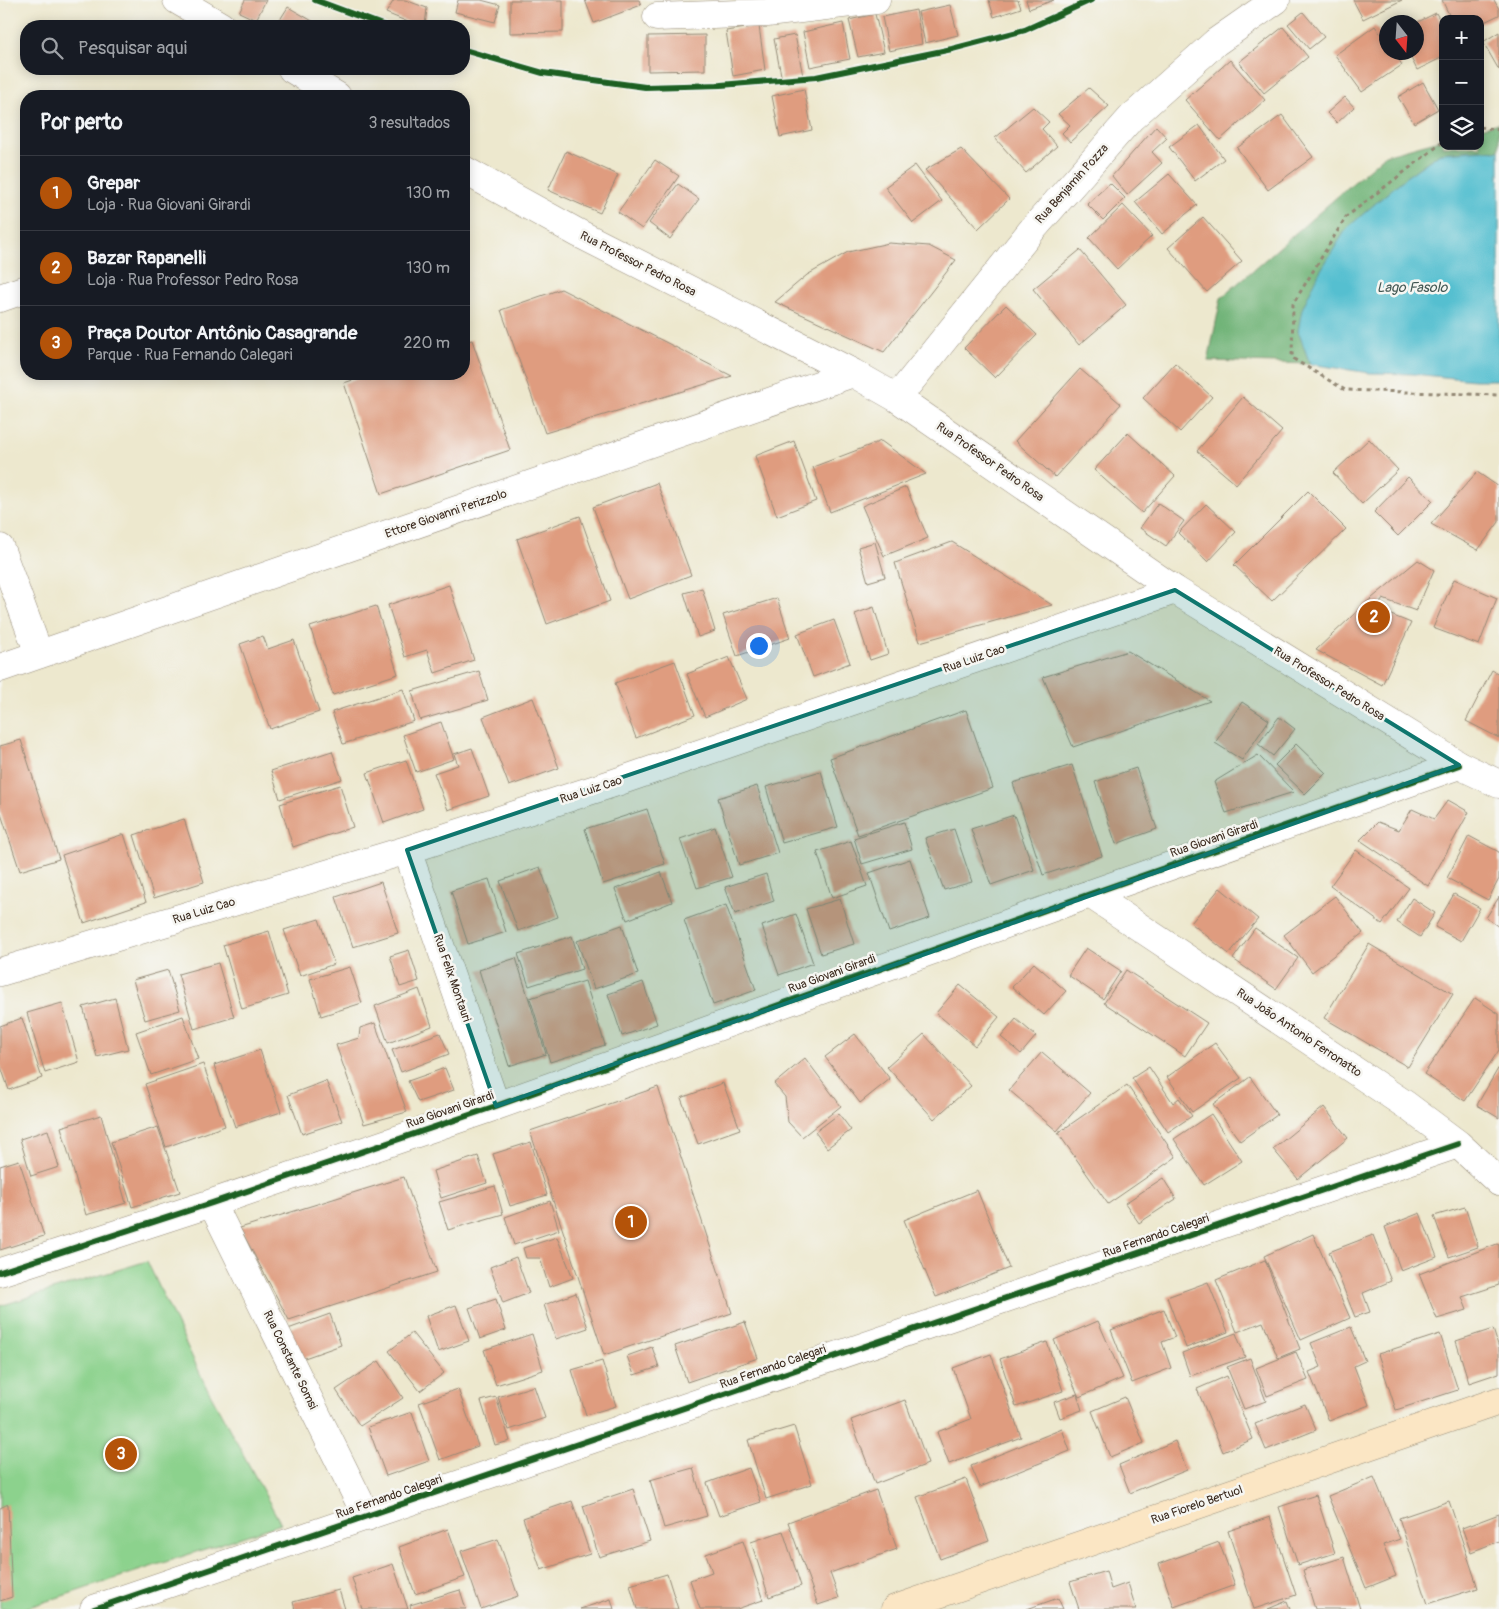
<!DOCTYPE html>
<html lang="pt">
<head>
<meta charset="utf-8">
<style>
  body { margin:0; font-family:Pangolin,sans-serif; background:#20242c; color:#f1f3f6 }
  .controls { position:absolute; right:15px; top:15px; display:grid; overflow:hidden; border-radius:10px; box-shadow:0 2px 12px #0003 }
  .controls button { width:45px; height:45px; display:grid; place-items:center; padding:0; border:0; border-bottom:1px solid #363941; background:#171b24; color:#f1f3f6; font:25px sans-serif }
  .compass { position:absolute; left:1379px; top:15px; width:45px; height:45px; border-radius:50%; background:#171b24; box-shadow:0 2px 12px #0003; rotate:163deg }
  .you { position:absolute; left:758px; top:645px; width:18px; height:18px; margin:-12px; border:4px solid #fff; border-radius:50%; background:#1a73e8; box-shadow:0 0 0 8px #1a73e833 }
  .badge { display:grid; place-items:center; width:32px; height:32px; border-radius:50%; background:#b45309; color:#fff; font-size:16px; font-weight:700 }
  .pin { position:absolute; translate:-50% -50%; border:2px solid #fff; box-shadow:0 1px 5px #0006 }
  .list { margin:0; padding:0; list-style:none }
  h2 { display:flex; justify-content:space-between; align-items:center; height:65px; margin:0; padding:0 20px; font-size:21px }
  h2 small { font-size:16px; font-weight:400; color:#9ea1a6 }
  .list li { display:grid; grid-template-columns:32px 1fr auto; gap:15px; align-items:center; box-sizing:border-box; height:75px; padding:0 20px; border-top:1px solid #363941 }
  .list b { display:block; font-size:19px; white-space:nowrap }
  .list p { margin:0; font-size:16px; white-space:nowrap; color:#9ea1a6 }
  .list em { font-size:16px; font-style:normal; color:#9ea1a6 }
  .icon { flex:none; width:28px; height:28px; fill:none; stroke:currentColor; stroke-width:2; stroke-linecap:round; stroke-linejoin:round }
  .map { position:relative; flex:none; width:1499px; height:1609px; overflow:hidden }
  .search { position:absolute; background:#171b24; box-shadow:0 2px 12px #0003; left:20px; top:20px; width:450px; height:55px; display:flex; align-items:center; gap:12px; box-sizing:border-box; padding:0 18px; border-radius:20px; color:#9ea1a6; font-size:19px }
  .panel { position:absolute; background:#171b24; box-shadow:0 2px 12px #0003; left:20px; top:90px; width:450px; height:290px; border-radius:20px }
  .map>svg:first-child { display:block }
  .green { fill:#8cd28d; stroke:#647e56 }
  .forest { fill:#71b478; stroke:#566f4b }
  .water { fill:#54bfd0; stroke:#487477 }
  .building { fill:#df9c7f }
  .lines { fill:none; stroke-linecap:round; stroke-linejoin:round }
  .minor-casing { stroke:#948976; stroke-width:29 }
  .tertiary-casing { stroke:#948976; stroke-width:29 }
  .secondary-casing { stroke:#948976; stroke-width:29 }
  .path { stroke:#948976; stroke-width:3; stroke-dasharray:4 4; stroke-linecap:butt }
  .minor { stroke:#fff; stroke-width:28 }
  .tertiary { stroke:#fff; stroke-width:28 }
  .secondary { stroke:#fbe6c4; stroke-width:28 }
  .cycleway-casing { stroke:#f6f6f2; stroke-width:9 }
  .cycleway { stroke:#1b5e20; stroke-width:6 }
  .marked { fill:#0f766e; fill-opacity:0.2; stroke:#0f766e; stroke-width:4; stroke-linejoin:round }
  .labels { text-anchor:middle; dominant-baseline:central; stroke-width:5; stroke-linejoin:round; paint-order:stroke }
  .street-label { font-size:12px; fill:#3b2a1e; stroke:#f6f6f2 }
  .water-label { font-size:14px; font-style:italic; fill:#425753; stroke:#f6f6f2 }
</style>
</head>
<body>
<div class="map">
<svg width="1499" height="1609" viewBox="0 0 1499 1609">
  <rect width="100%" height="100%" fill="#f6f6f2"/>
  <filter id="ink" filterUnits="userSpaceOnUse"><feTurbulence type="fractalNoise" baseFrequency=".02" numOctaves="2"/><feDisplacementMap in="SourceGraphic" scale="10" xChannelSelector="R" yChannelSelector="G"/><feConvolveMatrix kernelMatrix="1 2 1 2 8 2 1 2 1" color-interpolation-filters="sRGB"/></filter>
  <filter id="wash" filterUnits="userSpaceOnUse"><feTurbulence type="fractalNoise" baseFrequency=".0096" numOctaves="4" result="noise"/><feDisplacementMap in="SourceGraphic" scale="20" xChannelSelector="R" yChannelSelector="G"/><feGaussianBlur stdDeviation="1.12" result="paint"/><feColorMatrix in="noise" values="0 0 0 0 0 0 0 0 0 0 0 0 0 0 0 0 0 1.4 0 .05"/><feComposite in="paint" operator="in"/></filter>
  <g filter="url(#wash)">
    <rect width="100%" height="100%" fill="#ede8ce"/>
    <path class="green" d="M147,1261L205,1384L281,1524L23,1609H0V1306Z"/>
    <path class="forest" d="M1499,123V151L1482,150L1440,153L1406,177L1347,228L1298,331L1310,364L1208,361L1221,298L1385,155L1443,139V146H1480V128Z"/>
    <path class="water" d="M1482,150L1499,151V380H1474L1413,374L1370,373L1310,364L1298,331L1302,309L1319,273L1347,228L1406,177L1440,153Z"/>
    <g id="blocks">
      <path class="building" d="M245,0H266L256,20L239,12Z
        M394,0H405L427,8L425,26H418L386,13Z
        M458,0H481L500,5L495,22L455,12Z
        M510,0H563V32L510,33Z
        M585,0H639L641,5L594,23Z
        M989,0H1018L1021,8L994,17Z
        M1026,0H1054L1029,9Z
        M1353,0H1402L1363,19Z
        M1442,0H1494L1499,9V15L1480,24V19H1451Z
        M950,5L958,35L925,43L918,12Z
        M288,7L321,26H276Z
        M916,10L922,44L889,51L882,17Z
        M1303,12L1324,37L1309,49L1288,24Z
        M1436,13L1443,26V57L1417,70L1408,52H1416V23Z
        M875,14L884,52L858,57L849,20Z
        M843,23L850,59L810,67L803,32Z
        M759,26L765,70L733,76L726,31Z
        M1375,26L1386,42V52H1394L1402,65L1362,92L1335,55Z
        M1283,27L1308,57L1264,93L1239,62Z
        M1499,32V70L1483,42Z
        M705,35V70L648,71V36Z
        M795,35L803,76L782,80L774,39Z
        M1230,60L1265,100L1220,140L1185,100Z
        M1423,82L1438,109L1414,123L1398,97Z
        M1089,88L1109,106L1070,142L1062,133L1070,125L1058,114Z
        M804,89L812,130L780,137L772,96Z
        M1345,97L1354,107L1337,123L1327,113Z
        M1033,107L1049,122L1042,129L1057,146L1026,173L995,138Z
        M1282,115L1313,157L1268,190L1237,148Z
        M1199,125L1224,159L1195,181L1169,147Z
        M1156,126L1167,138L1152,152L1162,163L1127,195L1112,176Z
        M961,149L1009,199L978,229L925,170Z
        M566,151L618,175L600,213L548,190Z
        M655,160L679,176L642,229L618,212Z
        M915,165L942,201L913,223L885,187Z
        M1169,174L1197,205L1162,234L1135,202Z
        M1110,183L1125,198L1103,220L1087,204Z
        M678,184L699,199L670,239L649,223Z
        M1123,205L1152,236L1117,269L1089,238Z
        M1203,217L1242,261L1207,292L1168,248Z
        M889,243L929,246L956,260L884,352L775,302L807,275L848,252Z
        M1080,250L1126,305L1079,345L1033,289Z
        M561,289L732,376L545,433L501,310Z
        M1006,305L1037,335L995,378L964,348Z
        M472,340L510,450L381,494L344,383L370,374H464V342Z
        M1175,363L1212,397L1180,432L1143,398Z
        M1080,369L1121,404L1055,477L1015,441Z
        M1243,397L1282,431L1236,484L1197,451Z
        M1128,433L1175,476L1142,513L1094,470Z
        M1369,439L1398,470L1362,504L1333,473Z
        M794,441L816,501L777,516L755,456Z
        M881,441L926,474L830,512L813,467Z
        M1477,472L1499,487V522L1478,550L1431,524Z
        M1408,477L1433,501L1398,536L1374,512Z
        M657,483L691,575L628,599L593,507Z
        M906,487L928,538L884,556L862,506Z
        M1308,491L1346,529L1272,601L1234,565Z
        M1158,503L1184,521L1166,546L1140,528Z
        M1206,504L1236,532L1208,562L1178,533Z
        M580,516L610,601L547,624L517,539Z
        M875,542L885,577L868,582L858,547Z
        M952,542L1052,605L920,642L895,563Z
        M1418,560L1434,570L1416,611L1383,599L1376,609L1411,623L1382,685L1316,650L1366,603Z
        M1454,579L1497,598L1479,645L1433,628Z
        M449,585L474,660L435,673L427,650L405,657L388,605Z
        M702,588L715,631L698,637L684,593Z
        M777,598L790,638L737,656L723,615Z
        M376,606L398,674L333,695L310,627Z
        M874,607L888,654L870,660L855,614Z
        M834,620L850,663L813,677L797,634Z
        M263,636L268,649L294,640L319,712L270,729L240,644Z
        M1128,651L1210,701L1073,747L1043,677Z
        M729,657L747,699L705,717L687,674Z
        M675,661L695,715L636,738L615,683Z
        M1492,670L1499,674V738L1466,721Z
        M479,671L488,700L420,720L412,691Z
        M403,689L414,721L343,744L332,712Z
        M533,698L559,768L509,786L483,717Z
        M1242,702L1269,720L1242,760L1215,743Z
        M966,710L993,788L858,835L830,758Z
        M1279,717L1295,729L1273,756L1258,744Z
        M441,722L454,759L416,772L403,735Z
        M21,740L59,859L20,871L0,811V746Z
        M1296,744L1326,773L1305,794L1275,765Z
        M472,748L489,796L448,810L434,773L458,765L454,754Z
        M332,751L342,779L280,799L271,771Z
        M1258,755L1294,792L1226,813L1214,782Z
        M406,760L423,809L384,823L367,773Z
        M1072,765L1102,856L1043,875L1013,783Z
        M1136,768L1157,829L1116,844L1095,782Z
        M821,771L838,827L782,843L766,787Z
        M340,785L353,827L293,847L280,804Z
        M757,786L778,853L739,865L718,798Z
        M1448,800L1469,812L1428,886L1360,840L1378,822L1399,830L1412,809L1434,819Z
        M647,809L665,864L603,884L585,829Z
        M1014,815L1034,870L991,885L971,829Z
        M184,819L204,882L154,898L134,835Z
        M904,822L912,849L862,864L854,838Z
        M715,827L732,877L697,888L680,839Z
        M954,829L972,882L944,890L925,838Z
        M124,834L146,902L84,923L62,855Z
        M1469,836L1499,852V879L1488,900L1447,878Z
        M851,841L867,886L832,898L817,852Z
        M1356,850L1409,888L1382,924L1330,886Z
        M910,859L930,918L889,932L869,873Z
        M540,867L558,917L518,931L500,881Z
        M661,872L672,902L627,920L615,889Z
        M766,874L774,901L735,914L725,887Z
        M489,879L506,932L468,944L451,891Z
        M381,882L398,933L353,947L336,897Z
        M1220,888L1258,919L1229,954L1191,923Z
        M1454,894L1480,908L1461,941L1435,927Z
        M1335,896L1363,933L1312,972L1284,935Z
        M1499,897V927L1486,918Z
        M1412,898L1435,913L1420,937L1397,922Z
        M840,899L854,944L821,954L806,909Z
        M726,905L756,990L713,1005L684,920Z
        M796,914L813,963L779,975L762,926Z
        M319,919L334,964L300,976L284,930Z
        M622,925L638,974L594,989L577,941Z
        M1255,928L1298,958L1276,989L1233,959Z
        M269,931L288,995L242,1009L223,945Z
        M572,936L582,969L529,986L518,954Z
        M1369,944L1453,994L1408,1067L1324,1018Z
        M1086,948L1121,971L1103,999L1068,975Z
        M409,950L419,981L400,987L390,956Z
        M516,958L546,1054L509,1066L479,970Z
        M218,963L234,1017L194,1029L178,974Z
        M1034,963L1066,991L1044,1015L1012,987Z
        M350,967L362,1003L321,1016L310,979Z
        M168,970L180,1010L145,1020L133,980Z
        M1126,970L1207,1023L1185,1056L1104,1003Z
        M585,981L605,1045L550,1062L530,998Z
        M643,982L657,1024L622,1036L608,994Z
        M960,985L999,1017L975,1046L936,1013Z
        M419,989L432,1026L388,1043L375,1006Z
        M115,998L128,1049L97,1057L83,1007Z
        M1475,998L1499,1014V1050L1465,1101L1424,1074Z
        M62,1003L79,1062L45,1073L27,1013Z
        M183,1016L198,1059L151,1075L136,1032Z
        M22,1018L42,1078L9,1090L0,1064V1026Z
        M1016,1019L1036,1036L1021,1054L1001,1037Z
        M375,1023L407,1112L364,1124L336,1045L359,1038L360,1028Z
        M440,1033L449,1054L401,1072L392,1050Z
        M855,1034L890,1079L860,1103L825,1057Z
        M924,1034L971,1086L934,1119L887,1067Z
        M1215,1043L1241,1078L1192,1112L1167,1077Z
        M260,1050L281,1112L235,1127L214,1065Z
        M1042,1052L1090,1093L1057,1131L1009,1090Z
        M805,1058L841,1106L802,1137L788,1122L785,1097L774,1084Z
        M203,1064L225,1126L166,1147L145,1084Z
        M1149,1067L1173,1103L1179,1098L1192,1116L1168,1132L1132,1078Z
        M1499,1067V1118L1477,1105Z
        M445,1068L454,1090L418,1102L408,1081Z
        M1250,1077L1277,1115L1240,1141L1213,1104Z
        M326,1081L342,1121L302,1134L288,1095Z
        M723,1083L740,1129L698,1144L681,1098Z
        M1127,1085L1176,1157L1108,1204L1058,1133Z
        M658,1087L732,1313L604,1355L530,1131Z
        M1324,1107L1348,1138L1298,1179L1273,1149Z
        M839,1114L851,1130L827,1148L815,1132Z
        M1211,1114L1242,1161L1204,1185L1174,1139Z
        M101,1115L126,1203L86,1215L61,1127Z
        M158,1127L180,1192L132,1207L111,1142Z
        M48,1130L59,1167L31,1176L20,1139Z
        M531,1142L547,1195L510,1206L493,1154Z
        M478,1156L487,1183L441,1198L433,1171Z
        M19,1160L44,1236L0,1250V1166Z
        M404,1177L437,1272L289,1320L240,1228Z
        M1163,1178L1176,1199L1139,1223L1125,1203Z
        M495,1186L503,1214L448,1230L439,1202Z
        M977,1190L1009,1268L936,1297L904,1220Z
        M550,1201L559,1230L514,1245L505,1217Z
        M1465,1207L1478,1247L1449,1257L1434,1216Z
        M1420,1213L1437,1257L1401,1271L1385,1227Z
        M1313,1234L1350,1318L1301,1340L1264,1256Z
        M1373,1235L1391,1281L1363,1293L1370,1312L1355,1317L1329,1252Z
        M557,1237L573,1278L549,1287L540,1258H526L523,1248Z
        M1497,1244L1499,1245V1285L1462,1297L1467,1310L1437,1319L1419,1274Z
        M516,1257L529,1293L503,1303L490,1267Z
        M1265,1260L1300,1349L1278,1358L1263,1322L1237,1332L1216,1280Z
        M1208,1282L1228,1332L1186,1348L1167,1297Z
        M576,1293L588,1328L556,1339L544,1305Z
        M496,1299L506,1330L480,1339L469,1308Z
        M456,1305L469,1341L438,1352L426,1316Z
        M1164,1309L1175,1337L1162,1342L1171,1368L1132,1383L1111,1330Z
        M330,1314L341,1345L299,1360L288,1329Z
        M1098,1321L1123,1378L1079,1397L1054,1340Z
        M745,1322L758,1358L687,1382L675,1346Z
        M1351,1327L1365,1361L1354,1366L1369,1405L1329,1421L1309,1372L1321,1367L1311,1343Z
        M1493,1329L1499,1348V1373L1469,1383L1456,1341Z
        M412,1333L444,1373L420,1391L389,1351Z
        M1236,1333L1245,1357L1190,1376L1182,1353Z
        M532,1334L543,1370L496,1385L484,1350Z
        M1440,1334L1458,1390L1396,1410L1378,1354Z
        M1047,1342L1063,1391L1016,1407L1000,1359Z
        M652,1347L659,1367L634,1375L627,1356Z
        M1296,1352L1308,1380L1267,1396L1256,1368Z
        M991,1354L1021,1437L949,1464L937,1432L971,1419L953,1368Z
        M1250,1358L1266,1401L1244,1409L1227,1367Z
        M379,1361L403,1398L360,1426L336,1390Z
        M602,1361L616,1406L586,1415L572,1370Z
        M1227,1376L1253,1439L1223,1452L1197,1389Z
        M534,1386L545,1418L509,1430L498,1397Z
        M458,1389L478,1446L440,1460L419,1403Z
        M1077,1394L1082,1410L1060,1418L1054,1402Z
        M496,1397L510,1441L495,1445L481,1401Z
        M1125,1397L1144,1443L1110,1457L1092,1411Z
        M905,1400L928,1464L875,1484L851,1420Z
        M1305,1404L1316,1430L1266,1450L1255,1424Z
        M412,1412L429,1461L386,1476L368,1427Z
        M794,1426L812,1484L766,1499L748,1440Z
        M1062,1429L1070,1451L980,1487L971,1466Z
        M1175,1441L1187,1470L1130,1493L1119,1465Z
        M693,1468L707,1516L664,1528L650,1480Z
        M749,1468L761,1502L719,1516L707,1483Z
        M1374,1477L1400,1539L1383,1545L1396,1576L1366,1588L1328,1496Z
        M966,1479L989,1541L940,1559L917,1497Z
        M633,1489L650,1541L599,1557L583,1506Z
        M876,1490L897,1549L830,1573L839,1598L818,1605L788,1522Z
        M1316,1495L1335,1553L1298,1565L1279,1507Z
        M572,1501L590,1554L541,1570L523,1518Z
        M1449,1501L1478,1588L1427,1604L1399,1518Z
        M8,1504L12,1597L0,1601V1508Z
        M1499,1514V1541L1471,1552L1462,1528Z
        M1270,1517L1296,1595L1254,1609L1228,1531Z
        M448,1529L465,1577L415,1594L399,1547Z
        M783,1531L801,1586L769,1597L751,1542Z
        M498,1539L518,1596L481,1609L461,1551Z
        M743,1541L763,1600L737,1609H700L690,1580L712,1572L706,1554Z
        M1219,1542L1235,1585L1174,1607L1159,1564Z
        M1344,1557L1360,1609H1315L1303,1570Z
        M393,1564L408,1609H362L352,1578Z
        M1106,1571L1111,1589L1128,1583L1136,1609H1079L1070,1582Z
        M667,1574L678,1609H637L630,1585Z
        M339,1590L345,1609H295L293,1602Z
        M460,1590L466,1609H411L410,1605Z
        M1058,1598L1063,1609H1027Z
        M611,1599L614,1609H580Z
        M1287,1601L1290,1609H1268Z"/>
    </g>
  </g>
  <g filter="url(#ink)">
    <use href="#blocks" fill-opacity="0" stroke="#948976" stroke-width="1"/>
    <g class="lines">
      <defs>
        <path id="minor" d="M657,17L767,13L876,0
          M0,298L26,289
          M0,548L39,654
          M407,850L496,1106
          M1090,894L1406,1105L1458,1144L1499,1182
          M0,972L407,850L614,783L1175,590
          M212,1203L367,1517
          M0,1272L212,1203L496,1106L1090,894L1459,765
          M94,1609L1458,1144"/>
        <path id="tertiary" d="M177,0L221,26
          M292,69L337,96
          M464,170L578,233L853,373L897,398L1175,590L1459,765L1499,784
          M897,398L1032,230L1131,118L1216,42L1276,0
          M0,668L853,373"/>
        <path id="secondary" d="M895,1609L1499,1401"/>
      </defs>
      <use href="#minor" class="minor-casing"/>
      <use href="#tertiary" class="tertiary-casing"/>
      <use href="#secondary" class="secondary-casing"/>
      <path class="path" d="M1480,127L1499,130
        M1443,142L1346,217L1293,304L1292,358L1345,390L1499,395"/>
      <use href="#minor" class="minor"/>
      <use href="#tertiary" class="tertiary"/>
      <use href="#secondary" class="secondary"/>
      <defs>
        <path id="cycleway" d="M315,0L385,26
          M464,50L543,73L645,87L721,85L816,77L952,49L1025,30L1091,0
          M0,1272L212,1203L496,1106L1090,894L1459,765
          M94,1609L1458,1144"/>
      </defs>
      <use href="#cycleway" class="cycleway-casing"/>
      <use href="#cycleway" class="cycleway"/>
    </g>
  </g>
  <path class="marked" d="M1175,590L1459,765L496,1106L407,850Z"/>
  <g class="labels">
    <g class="street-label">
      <text transform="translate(1072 184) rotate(-48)">Rua Benjamin Pozza</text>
      <text transform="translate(638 264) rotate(27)">Rua Professor Pedro Rosa</text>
      <text transform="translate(990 462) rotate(35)">Rua Professor Pedro Rosa</text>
      <text transform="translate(446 514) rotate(-19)">Ettore Giovanni Perizzolo</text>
      <text transform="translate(974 659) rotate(-19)">Rua Luiz Cao</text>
      <text transform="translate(1329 684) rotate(32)">Rua Professor Pedro Rosa</text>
      <text transform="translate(591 790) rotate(-18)">Rua Luiz Cao</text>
      <text transform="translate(1214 839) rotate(-19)">Rua Giovani Girardi</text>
      <text transform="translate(204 911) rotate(-17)">Rua Luiz Cao</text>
      <text transform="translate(832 974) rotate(-20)">Rua Giovani Girardi</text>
      <text transform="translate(452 978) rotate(71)">Rua Felix Montauri</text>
      <text transform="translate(1299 1033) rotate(34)">Rua João Antonio Ferronatto</text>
      <text transform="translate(450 1110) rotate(-19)">Rua Giovani Girardi</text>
      <text transform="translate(1156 1236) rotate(-19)">Rua Fernando Calegari</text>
      <text transform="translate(290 1360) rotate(64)">Rua Constante Somsi</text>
      <text transform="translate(773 1367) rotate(-19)">Rua Fernando Calegari</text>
      <text transform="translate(389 1497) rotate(-19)">Rua Fernando Calegari</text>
      <text transform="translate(1197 1505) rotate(-19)">Rua Fiorelo Bertuol</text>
    </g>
    <g class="water-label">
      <text x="1412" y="287">Lago Fasolo</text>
    </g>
  </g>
</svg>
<div class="controls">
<button>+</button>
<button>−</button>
<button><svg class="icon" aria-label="layers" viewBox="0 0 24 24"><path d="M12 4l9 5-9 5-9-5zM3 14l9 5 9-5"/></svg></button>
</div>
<svg class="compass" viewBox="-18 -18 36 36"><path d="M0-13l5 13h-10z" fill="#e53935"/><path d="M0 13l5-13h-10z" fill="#9ea1a6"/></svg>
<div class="you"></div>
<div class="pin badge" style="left:631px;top:1222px">1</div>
<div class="pin badge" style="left:1374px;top:617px">2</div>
<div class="pin badge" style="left:121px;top:1454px">3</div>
<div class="search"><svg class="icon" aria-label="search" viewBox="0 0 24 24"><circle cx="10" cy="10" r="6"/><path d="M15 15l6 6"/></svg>Pesquisar aqui</div>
<section class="panel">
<h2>Por perto<small>3 resultados</small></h2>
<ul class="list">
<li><span class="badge">1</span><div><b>Grepar</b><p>Loja · Rua Giovani Girardi</p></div><em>130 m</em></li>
<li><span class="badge">2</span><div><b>Bazar Rapanelli</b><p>Loja · Rua Professor Pedro Rosa</p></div><em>130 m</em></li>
<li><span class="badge">3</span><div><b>Praça Doutor Antônio Casagrande</b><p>Parque · Rua Fernando Calegari</p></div><em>220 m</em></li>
</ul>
</section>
</div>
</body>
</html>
